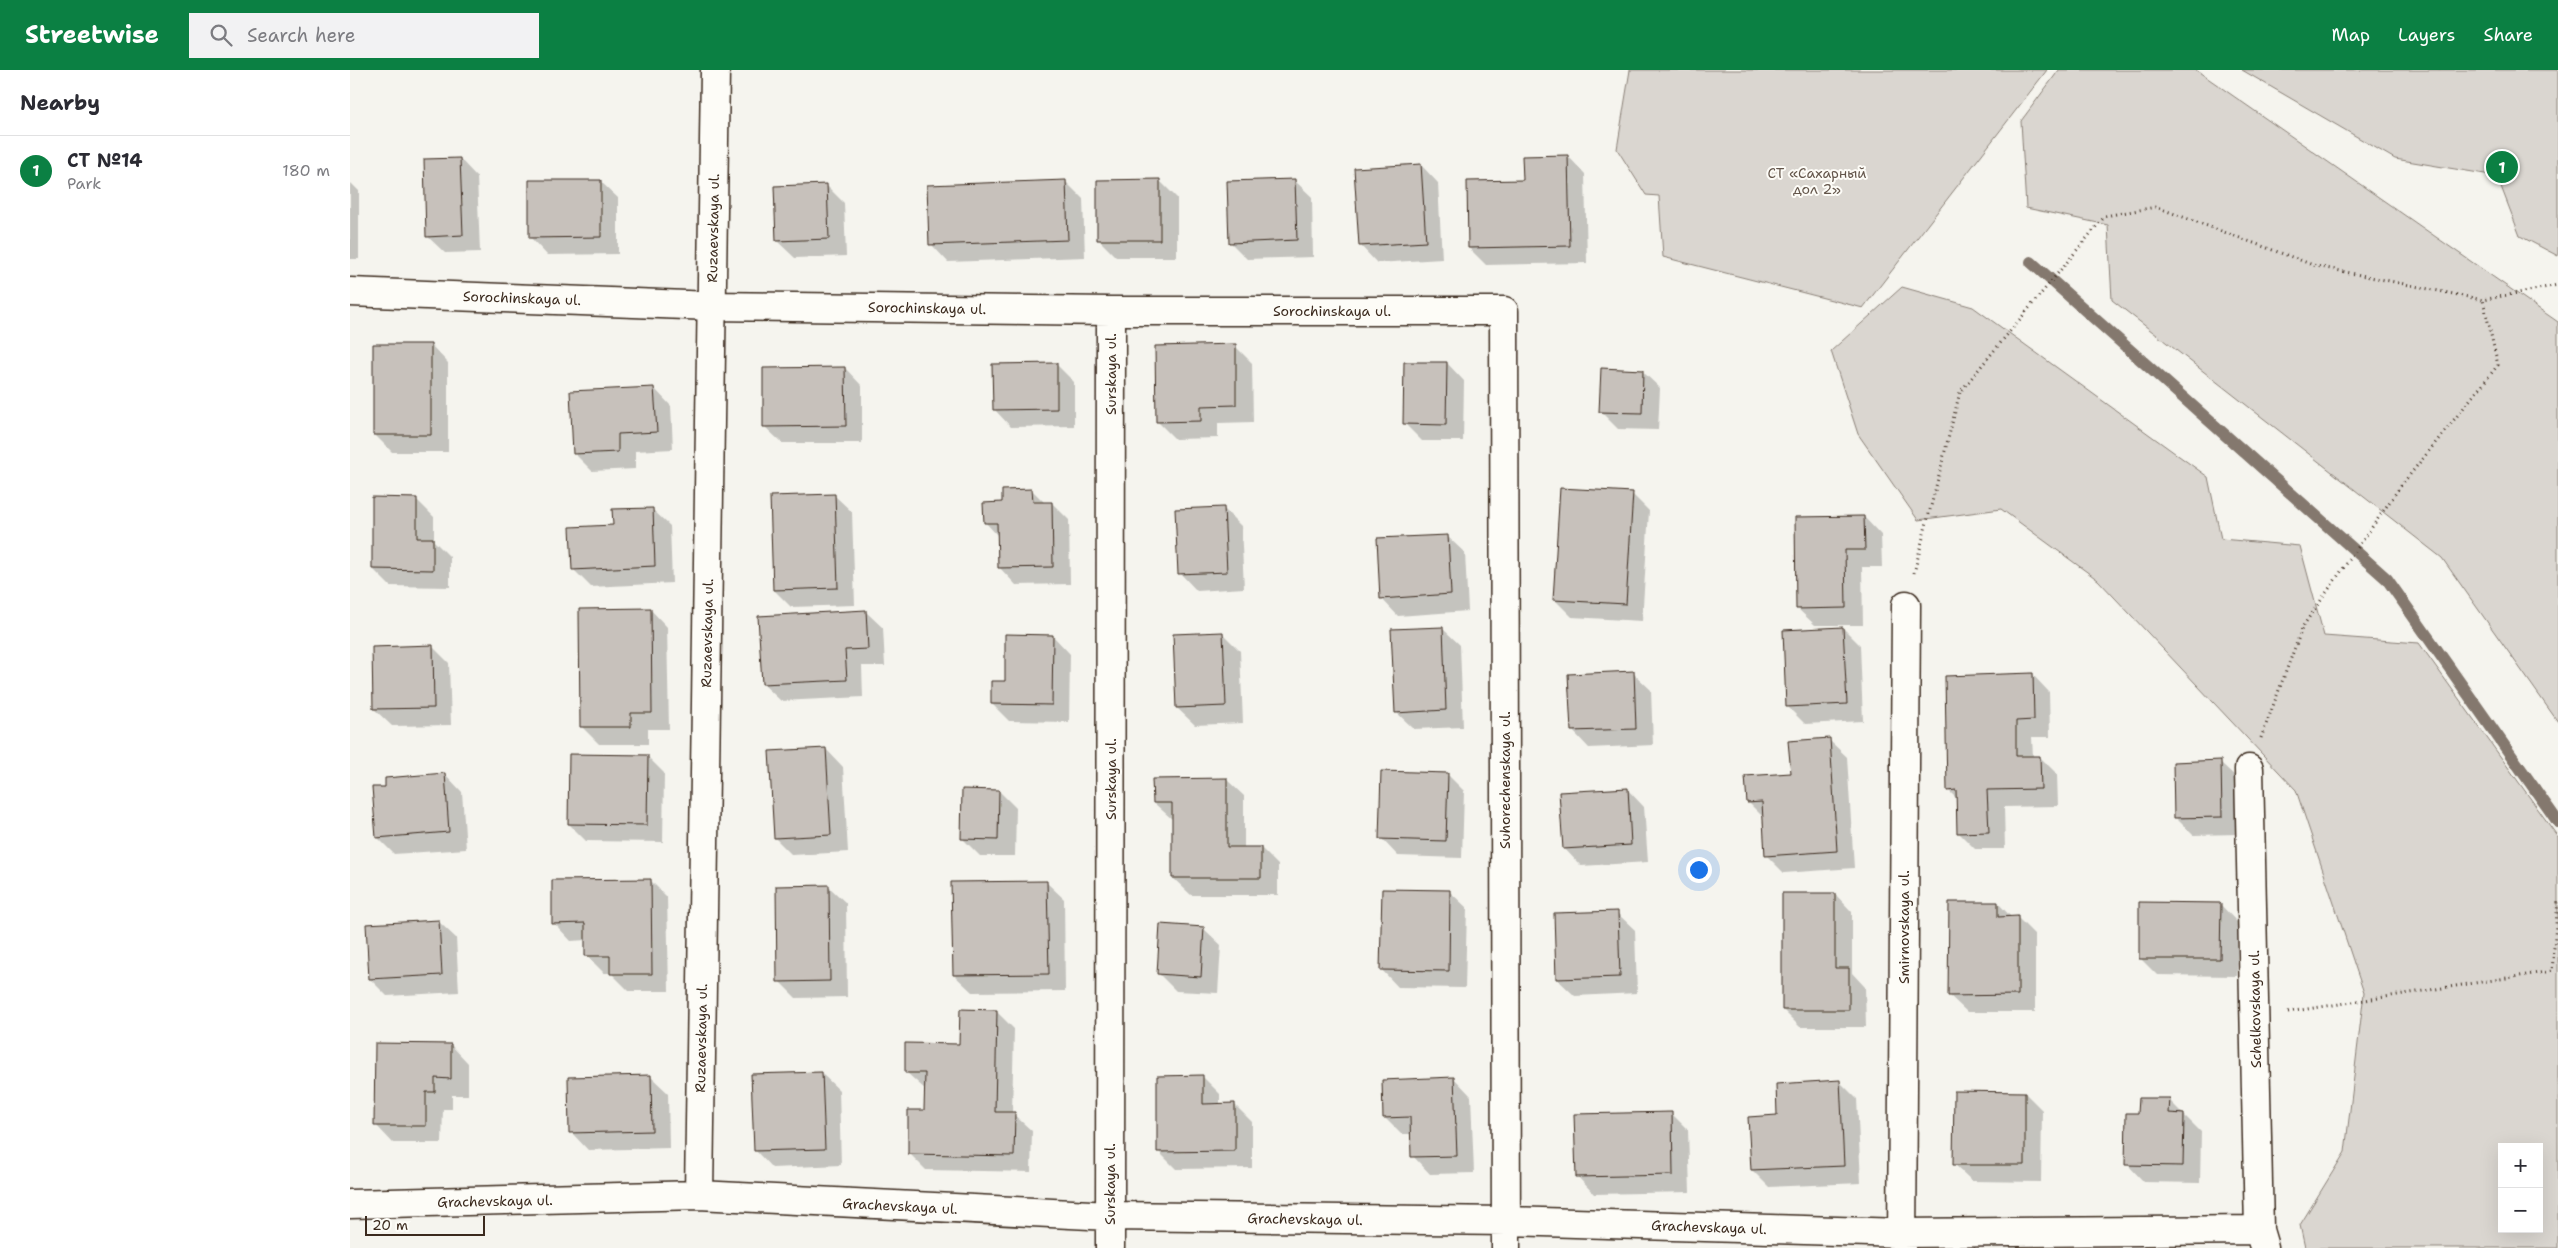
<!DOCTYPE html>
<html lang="en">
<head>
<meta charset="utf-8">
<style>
  body { margin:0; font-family:"Shantell Sans",sans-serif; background:#f2f2f3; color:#2b2b33 }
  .controls { position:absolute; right:15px; bottom:15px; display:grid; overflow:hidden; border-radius:0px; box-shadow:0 5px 20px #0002 }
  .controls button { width:45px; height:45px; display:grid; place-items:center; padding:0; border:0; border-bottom:1px solid #e1e1e2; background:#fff; color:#2b2b33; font:25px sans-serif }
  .scale { position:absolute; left:15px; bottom:12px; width:120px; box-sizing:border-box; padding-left:5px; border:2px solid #3b2a1e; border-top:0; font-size:14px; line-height:18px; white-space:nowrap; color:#3b2a1e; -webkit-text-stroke:4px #fdfcf7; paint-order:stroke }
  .you { position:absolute; left:1348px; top:799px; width:18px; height:18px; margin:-12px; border:4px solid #fff; border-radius:50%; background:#1a73e8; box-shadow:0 0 0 8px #1a73e833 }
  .badge { display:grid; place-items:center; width:32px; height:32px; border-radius:50%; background:#0b8043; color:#fff; font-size:16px; font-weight:700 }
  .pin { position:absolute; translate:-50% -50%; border:2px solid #fff; box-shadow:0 1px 5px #0006 }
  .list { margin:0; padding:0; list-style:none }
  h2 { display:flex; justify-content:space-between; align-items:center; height:65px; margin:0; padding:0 20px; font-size:21px }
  h2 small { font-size:16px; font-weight:400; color:#7c7c81 }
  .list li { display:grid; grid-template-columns:32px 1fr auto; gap:15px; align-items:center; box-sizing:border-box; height:70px; padding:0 20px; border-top:1px solid #e1e1e2 }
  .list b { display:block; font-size:19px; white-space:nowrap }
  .list p { margin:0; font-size:16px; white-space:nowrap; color:#7c7c81 }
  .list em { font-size:16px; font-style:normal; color:#7c7c81 }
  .icon { flex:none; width:28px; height:28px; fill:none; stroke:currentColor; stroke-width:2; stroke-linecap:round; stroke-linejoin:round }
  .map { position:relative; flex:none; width:2208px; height:1178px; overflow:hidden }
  header { display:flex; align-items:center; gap:30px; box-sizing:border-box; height:70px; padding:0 25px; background:#0b8043; color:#fff }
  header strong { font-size:24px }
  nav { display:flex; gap:28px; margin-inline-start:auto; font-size:18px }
  .search { width:350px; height:45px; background:#f2f2f3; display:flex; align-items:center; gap:12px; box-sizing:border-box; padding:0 18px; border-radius:0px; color:#7c7c81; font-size:19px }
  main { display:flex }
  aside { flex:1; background:#fff }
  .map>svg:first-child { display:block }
  .green { fill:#dad6d0; stroke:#8a8077; fill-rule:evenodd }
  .shadow { fill:#0003 }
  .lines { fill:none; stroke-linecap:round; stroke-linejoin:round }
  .stream { stroke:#84786e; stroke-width:12 }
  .building { fill:#c7c1bb; stroke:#3b2a1e }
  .minor-casing { stroke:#3b2a1e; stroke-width:31 }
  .path { stroke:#3b2a1e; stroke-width:3; stroke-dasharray:1 4; stroke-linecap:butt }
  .minor { stroke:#fdfcf7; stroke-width:28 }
  .labels { text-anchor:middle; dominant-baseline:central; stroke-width:4; stroke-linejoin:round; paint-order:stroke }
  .park-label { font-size:14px; fill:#63554a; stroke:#fdfcf7 }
  .street-label { font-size:14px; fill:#3b2a1e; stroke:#fdfcf7 }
</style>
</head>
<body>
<header>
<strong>Streetwise</strong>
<div class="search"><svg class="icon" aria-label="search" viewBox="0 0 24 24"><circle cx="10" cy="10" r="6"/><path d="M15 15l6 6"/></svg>Search here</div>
<nav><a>Map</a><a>Layers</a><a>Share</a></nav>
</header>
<main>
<aside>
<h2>Nearby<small></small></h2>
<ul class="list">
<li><span class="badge">1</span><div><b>СТ №14</b><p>Park</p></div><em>180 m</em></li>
</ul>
</aside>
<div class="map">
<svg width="2208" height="1178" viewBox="0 0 2208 1178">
  <rect width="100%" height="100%" fill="#f5f4ee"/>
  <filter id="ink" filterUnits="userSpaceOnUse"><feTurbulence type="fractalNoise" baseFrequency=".02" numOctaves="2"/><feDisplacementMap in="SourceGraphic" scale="10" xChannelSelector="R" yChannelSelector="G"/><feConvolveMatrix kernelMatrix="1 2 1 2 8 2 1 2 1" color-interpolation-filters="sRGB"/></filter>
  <g filter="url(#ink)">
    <path class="green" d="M1280,0H1697L1513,238L1313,187L1309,126L1296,125L1267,79Z
      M1709,0H1846L2208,252V652L2092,488L1762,230L1758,155L1676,138L1671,51Z
      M1892,0H2208V186L2170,166L2147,106L2045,89Z
      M1552,217L1623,237L1858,407L1871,469L1950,476L1974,566L2069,573L2208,767V1178H1955L1950,1155L1995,1082L2014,923L1946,720L1748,510L1651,439L1568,450L1508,364L1481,281ZM2152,1077H2189V1159H2152Z"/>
    <path class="shadow" d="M1218,86L1235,104L1237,193L1136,195L1119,178Z
      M110,89L127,107L130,182L95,183L77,166Z
      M1071,95L1088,113L1092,189L1027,193L1010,175Z
      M809,110L827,128V187H766L749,170Z
      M944,110L962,127L963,187L897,189L880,172Z
      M250,111L268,128V184L197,185L180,167Z
      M0,112L9,121V189H0Z
      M716,112L733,129L735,187L598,192L581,174Z
      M476,115L494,133L496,186L445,188L427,171Z
      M81,275L98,293V382H42L24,364Z
      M885,276L902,293L903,352L868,353V368L825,369L807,351Z
      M1097,293L1114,311L1113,371H1072L1054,353Z
      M706,294L724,312V356L661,357L644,339Z
      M495,298L512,316V373H432L414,356Z
      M1292,301L1310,318L1308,360L1268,359L1250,341Z
      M304,318L321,336L323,379L285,381V399L242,401L224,383Z
      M682,420L695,433H702L719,450L720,514L666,515L649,497L648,466L635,452L653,434Z
      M1282,424L1299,441L1292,551L1222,547L1204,529Z
      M484,425L502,442L505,535L441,537L424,520Z
      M67,430L84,447V471L100,487V517L40,516L23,499Z
      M873,438L891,456L894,518L847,521L830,503Z
      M302,439L320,456L322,513L241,517L223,499L264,457Z
      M1514,447L1531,465L1532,497H1512L1513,555H1465L1447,538Z
      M1097,466L1115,483L1118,541L1048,546L1031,528Z
      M300,539L317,557L319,659H298V674H249L232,657Z
      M515,541L533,558L535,596H512L513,627L431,631L413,614Z
      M1092,558L1110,575L1113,657L1064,659L1046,642Z
      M1493,558L1510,575L1513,651L1455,654L1437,636Z
      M873,564L890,581L893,653L845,655L827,638Z
      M703,566L720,584L719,652L659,651L642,634Z
      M82,576L99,593L101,655L42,656L24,639Z
      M1283,603L1301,620L1303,675L1239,678L1222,660Z
      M1682,604L1699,622L1700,667H1682L1683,687H1690L1707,704L1708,736L1654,737L1655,779H1625L1608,762L1607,729L1598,720Z
      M1479,670L1497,687L1504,798L1434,803L1417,786L1414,748L1398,732L1442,704Z
      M476,679L493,697L498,782L442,785L425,768Z
      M297,686L314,703L313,772L236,771L219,754Z
      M1870,692L1888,709L1889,764L1843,765L1826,748Z
      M95,704L112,722L116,779L44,784L27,767Z
      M1097,704L1114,721L1112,788L1048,786L1031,768Z
      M876,709L894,726V778H911L928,795V825H841L823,808V750L804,733Z
      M1277,719L1294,737L1298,792L1231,796L1214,778Z
      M649,721L666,738L665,786H630L612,768Z
      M300,810L317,827L319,921H279L261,903H254L237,886L236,870L221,871L204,853Z
      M696,812L714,829L715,921L622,922L604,905Z
      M478,816L496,833L497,927L446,928L429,911Z
      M1099,821L1117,838L1115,918L1048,917L1031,899Z
      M1485,824L1502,842V903L1515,917L1516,957H1450L1433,940Z
      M1648,833L1662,848L1667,847L1685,865V942H1617L1599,925Z
      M1870,834L1887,852V906L1807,905L1790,888Z
      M1267,843L1285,860L1287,923L1225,926L1207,909Z
      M88,851L106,868L109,922L37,926L20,909Z
      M853,858L871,875L868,923L826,921L809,904Z
      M647,942L664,959L662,1043L682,1061L681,1102L576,1100L559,1083L576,1042V1020L556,1002L610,975Z
      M101,975L118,993V1025H102V1039H93L92,1073H43L26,1055Z
      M471,1003L489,1020L491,1095L422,1098L405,1080Z
      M300,1006L318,1023L319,1078L238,1080L221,1062Z
      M852,1006L870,1024V1035L884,1034L902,1052V1098L826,1099L808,1081Z
      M1104,1008L1121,1026L1124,1103L1080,1104L1063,1086L1062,1064H1051L1034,1047Z
      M1490,1012L1507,1029L1511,1113L1419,1117L1402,1100L1428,1046Z
      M1675,1023L1692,1040L1691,1112L1622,1111L1604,1094Z
      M1819,1030L1851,1062L1850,1113L1794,1112L1777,1094L1790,1044Z
      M1321,1043L1338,1060L1340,1122L1244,1124L1227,1106Z"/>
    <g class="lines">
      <path class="stream" d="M1681,192L2037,509L2208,752"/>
    </g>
    <path class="building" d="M1218,85L1220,176L1118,178L1117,111L1173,110L1172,86Z
      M110,88L113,165L76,167L74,89Z
      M1071,94L1076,172L1009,176L1004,98Z
      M810,109V170H747V110Z
      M945,109L947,170L879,173L877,111Z
      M179,110H251V167L179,168Z
      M716,110L718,170L579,175L577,115Z
      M477,114L479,169L426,171L424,116Z
      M23,274H81V365H23Z
      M886,274V335L851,336V351L806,352L805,276Z
      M1054,292H1097L1096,355L1053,354Z
      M707,293V339L643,340L642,294Z
      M495,297L496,356L413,357V298Z
      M1251,298L1293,300L1292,343L1249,342Z
      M304,317L307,362L268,364V382L223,384L220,321Z
      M1210,418L1283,422L1276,534L1203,530Z
      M682,419L683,432H702L703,497L648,498L647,453H634L633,433L652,432V420Z
      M485,424L488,518L423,520L420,426Z
      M22,427L67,428V468H83V500L22,499Z
      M874,437L877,502L828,504L825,439Z
      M303,438L305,496L222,500L220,457L263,455L262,439Z
      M1514,446L1515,480H1495L1496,538L1446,539L1445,447Z
      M1098,465L1101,524L1030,529L1027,468Z
      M301,538L302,643H281V657H230L229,539Z
      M516,540L518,579L495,580L497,610L412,614L408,546Z
      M1093,557L1096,640L1045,643L1041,559Z
      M1493,557L1497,634L1436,637L1433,560Z
      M873,562L876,636L826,638L823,564Z
      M655,564L703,565L702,635L641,634V611H655Z
      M83,575L84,638L23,639L22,577Z
      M1284,601L1286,659L1221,661L1218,604Z
      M1683,603L1684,650L1666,651V686H1690L1691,719L1637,720L1639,762L1607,763L1606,720L1597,721L1595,606Z
      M1480,668L1487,781L1415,786L1412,732L1397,733L1395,706L1441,703L1438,671Z
      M476,678L481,765L424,768L419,681Z
      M219,684L298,685L297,755L218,754Z
      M1871,690L1872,747L1824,748L1823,692Z
      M1031,701L1098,703L1096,771L1029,769Z
      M95,703L99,762L26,768L22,717H35V708Z
      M877,708V777H911V808H822V733H803L802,709Z
      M1278,718L1281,775L1213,779L1209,722Z
      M612,719L649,720L648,770L611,769Z
      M301,809L302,904H260V886H235V853L202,854V810Z
      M697,811L699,904L603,905L601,812Z
      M479,815L480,911L427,912L426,816Z
      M1032,819L1100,820L1099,901L1030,900Z
      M1432,823H1485V898H1499V940H1432Z
      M1599,832H1648V847L1668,846V925L1598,926Z
      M1789,832L1871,833L1870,889H1789Z
      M1268,841L1270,907L1206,909L1204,843Z
      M89,850L92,905L19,909L16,854Z
      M810,854L854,857L851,907L807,904Z
      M610,939L647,940L645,1042H665L664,1086L558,1084V1040H574L575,1003H555V973L609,974Z
      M25,973L101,974V1009L85,1008V1022H76V1056H24Z
      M472,1002L475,1079L404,1081L401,1004Z
      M301,1005L302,1061L219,1063L218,1007Z
      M853,1005V1034L885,1033V1081L807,1082V1006Z
      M1104,1007L1107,1086L1061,1087L1060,1047L1033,1048L1032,1010Z
      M1490,1010L1494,1096L1401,1100L1398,1047L1427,1045L1426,1014Z
      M1604,1021L1675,1022V1095H1603Z
      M1789,1028H1820L1819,1043L1834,1044L1833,1096L1775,1095L1776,1043H1788Z
      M1322,1042L1323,1105L1226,1107L1224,1044Z"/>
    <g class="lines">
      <defs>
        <path id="minor" d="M0,222L362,236L761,241H1154L1156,1178
          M1899,699L1909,1160L1914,1177
          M349,1125L365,0
          M0,1134L349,1125L760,1146L1157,1151L1552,1163L1909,1160
          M760,1178L761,241
          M1552,1178L1556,535"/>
      </defs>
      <use href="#minor" class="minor-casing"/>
      <path class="path" d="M1564,503L1610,322L1755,146L1806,137L1966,196L2133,230L2208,215
        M1911,668L1953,556L2050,417L2148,295L2133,230
        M1938,942L2202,901L2208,831"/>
      <use href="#minor" class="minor"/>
    </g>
  </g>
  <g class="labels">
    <g class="park-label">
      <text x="1467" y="103">СТ «Сахарный<tspan x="1467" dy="16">дол 2»</tspan></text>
    </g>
    <g class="street-label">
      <text transform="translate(363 158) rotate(-89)">Ruzaevskaya ul.</text>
      <text transform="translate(172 228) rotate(2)">Sorochinskaya ul.</text>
      <text transform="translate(577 238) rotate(1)">Sorochinskaya ul.</text>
      <text x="982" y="241">Sorochinskaya ul.</text>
      <text transform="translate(761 304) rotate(-90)">Surskaya ul.</text>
      <text transform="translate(357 563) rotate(-89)">Ruzaevskaya ul.</text>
      <text transform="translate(761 709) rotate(-90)">Surskaya ul.</text>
      <text transform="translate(1155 710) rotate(-90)">Suhorechenskaya ul.</text>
      <text transform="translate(1554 857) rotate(-90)">Smirnovskaya ul.</text>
      <text transform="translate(1905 939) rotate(-91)">Schelkovskaya ul.</text>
      <text transform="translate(351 968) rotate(-89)">Ruzaevskaya ul.</text>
      <text transform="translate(760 1114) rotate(-90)">Surskaya ul.</text>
      <text transform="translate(145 1131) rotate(-1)">Grachevskaya ul.</text>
      <text transform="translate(550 1136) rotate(3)">Grachevskaya ul.</text>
      <text transform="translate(955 1149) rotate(1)">Grachevskaya ul.</text>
      <text transform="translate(1359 1157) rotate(2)">Grachevskaya ul.</text>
    </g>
  </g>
</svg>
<div class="controls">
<button>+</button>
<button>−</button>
</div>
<div class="scale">20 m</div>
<div class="you"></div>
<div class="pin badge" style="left:2152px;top:97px">1</div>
</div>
</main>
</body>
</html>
